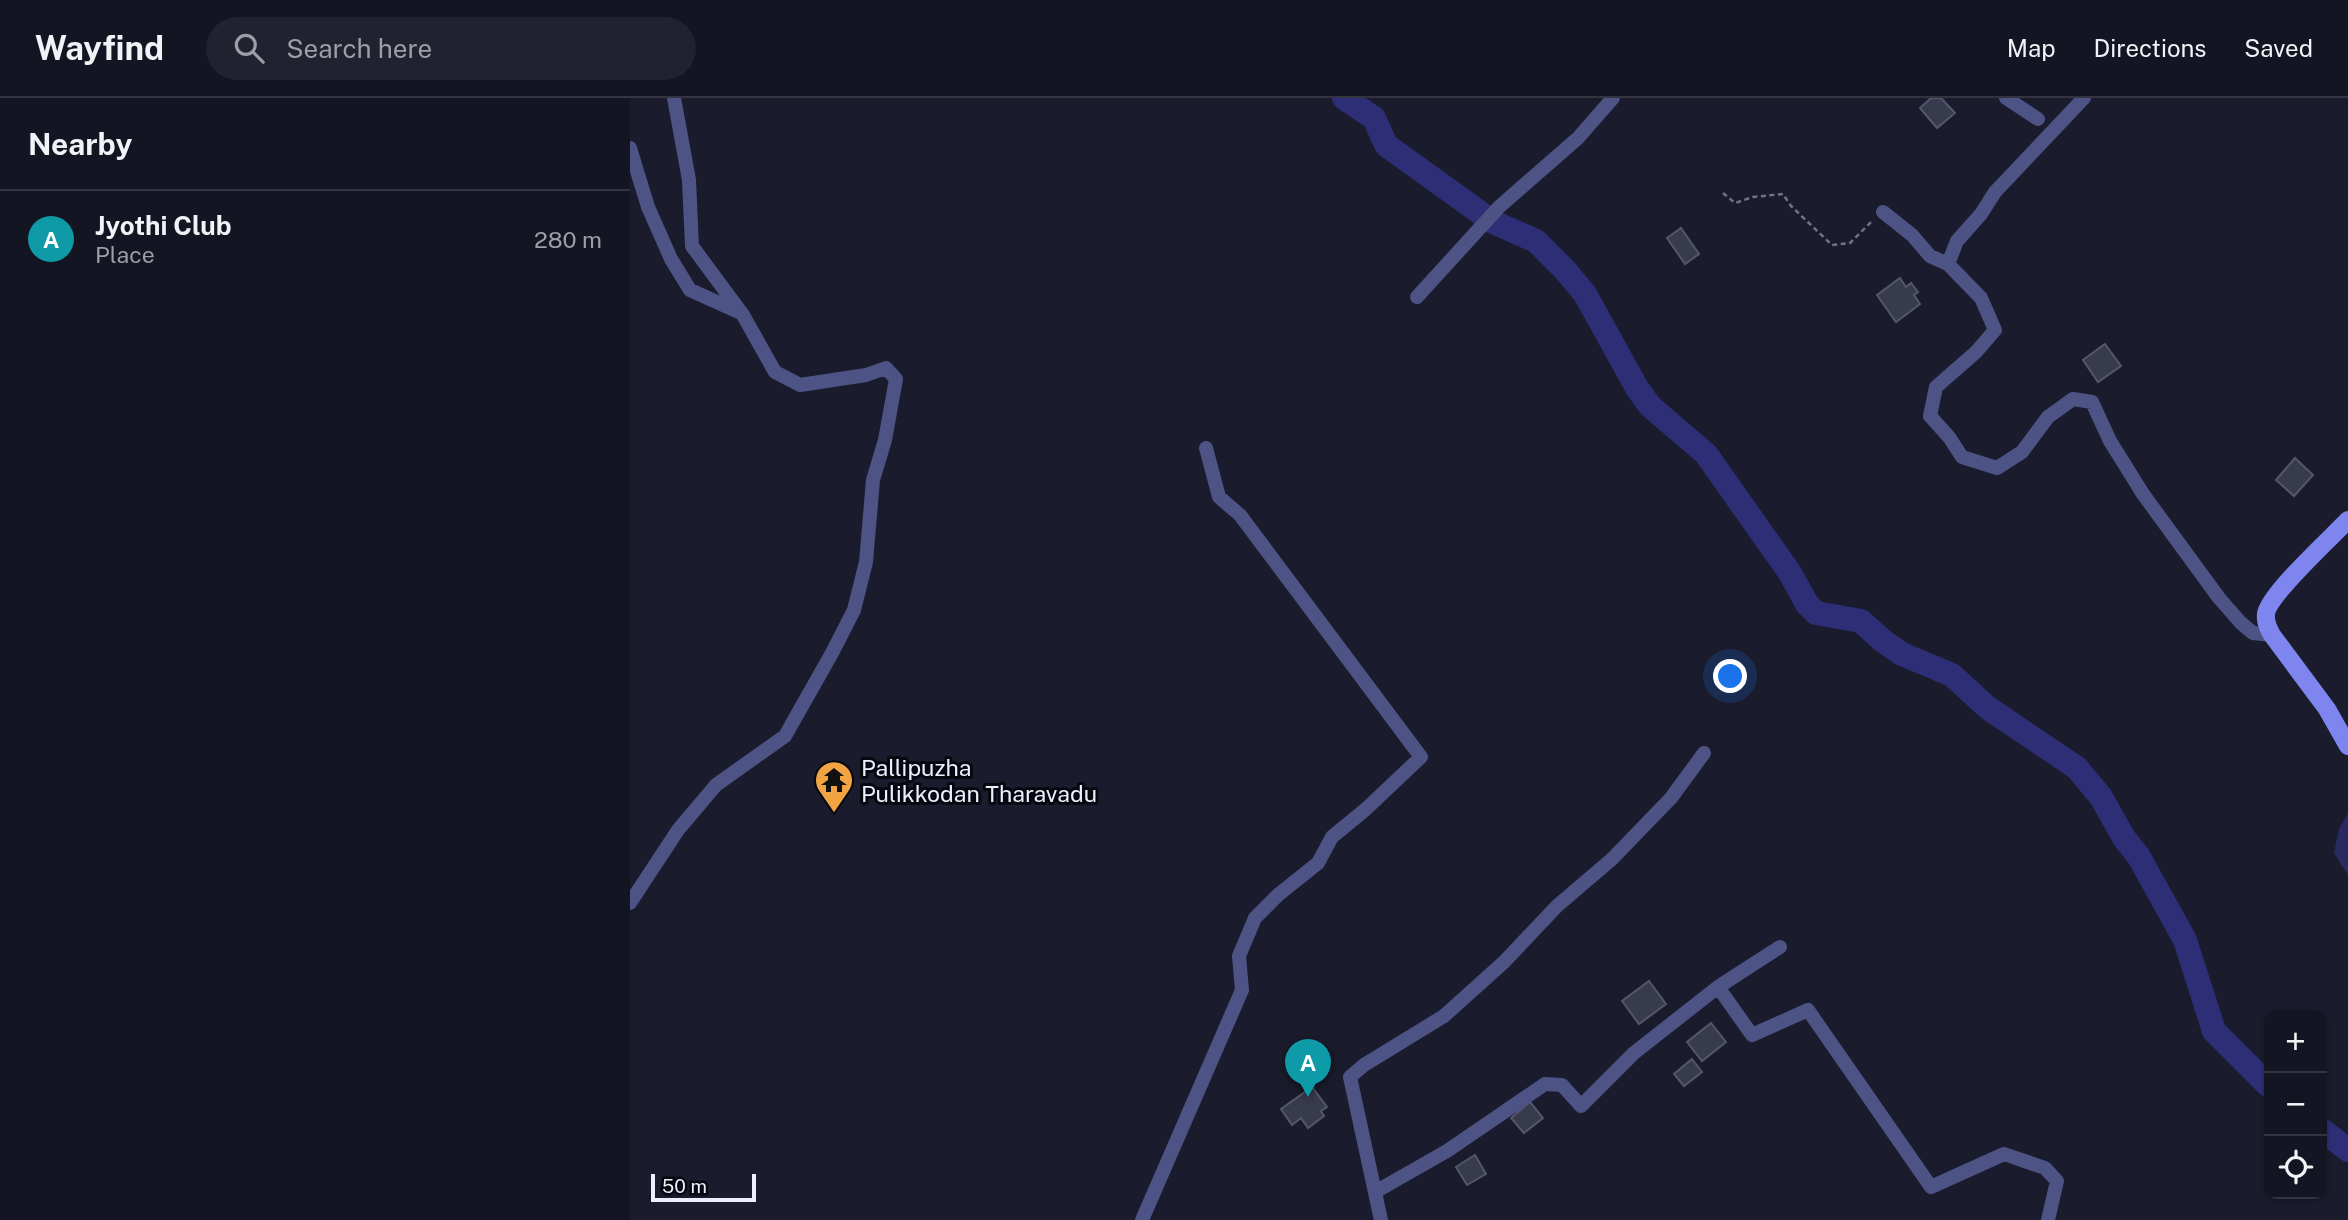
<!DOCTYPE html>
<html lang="en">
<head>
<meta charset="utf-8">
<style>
  body { margin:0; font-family:"Public Sans",sans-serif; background:#21222f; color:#f1f3f6 }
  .controls { position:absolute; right:21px; bottom:21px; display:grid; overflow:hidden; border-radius:14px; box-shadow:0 2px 5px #0004 }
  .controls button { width:63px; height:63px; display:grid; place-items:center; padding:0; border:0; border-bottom:2px solid #333440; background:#141522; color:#f1f3f6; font:35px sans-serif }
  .scale { position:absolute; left:21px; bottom:18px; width:105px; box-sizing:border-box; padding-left:7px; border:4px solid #edeffc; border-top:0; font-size:19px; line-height:24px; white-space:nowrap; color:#edeffc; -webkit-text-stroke:5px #07070f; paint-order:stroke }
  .you { position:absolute; left:1101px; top:579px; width:24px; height:24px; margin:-18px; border:5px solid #fff; border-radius:50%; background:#1a73e8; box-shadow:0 0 0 10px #1a73e833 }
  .badge { display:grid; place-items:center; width:46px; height:46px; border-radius:50%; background:#1a73e8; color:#fff; font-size:23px; font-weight:700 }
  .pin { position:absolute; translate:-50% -58px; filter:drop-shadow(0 2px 4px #0008) }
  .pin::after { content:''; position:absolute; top:37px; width:24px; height:21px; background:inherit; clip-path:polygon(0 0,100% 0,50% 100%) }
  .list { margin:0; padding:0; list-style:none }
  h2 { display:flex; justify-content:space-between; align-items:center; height:91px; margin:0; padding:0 28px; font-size:30px }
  h2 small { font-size:23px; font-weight:400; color:#9d9fa5 }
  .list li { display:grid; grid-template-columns:46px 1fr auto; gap:21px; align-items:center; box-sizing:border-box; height:98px; padding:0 28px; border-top:2px solid #333440 }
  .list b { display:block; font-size:26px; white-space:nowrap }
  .list p { margin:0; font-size:23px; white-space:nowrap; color:#9d9fa5 }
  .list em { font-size:23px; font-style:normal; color:#9d9fa5 }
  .icon { flex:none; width:38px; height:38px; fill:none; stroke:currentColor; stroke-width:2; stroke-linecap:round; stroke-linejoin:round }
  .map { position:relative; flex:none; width:1718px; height:1122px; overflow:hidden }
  header { display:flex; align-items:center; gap:42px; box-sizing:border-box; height:98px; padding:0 35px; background:#141522; border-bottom:2px solid #333440 }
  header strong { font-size:33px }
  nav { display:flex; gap:38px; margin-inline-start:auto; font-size:24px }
  .search { width:490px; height:63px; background:#21222f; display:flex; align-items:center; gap:18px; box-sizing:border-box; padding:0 24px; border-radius:38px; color:#9d9fa5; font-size:26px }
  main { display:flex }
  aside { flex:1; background:#141522 }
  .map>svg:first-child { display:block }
  .green { fill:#292b60 }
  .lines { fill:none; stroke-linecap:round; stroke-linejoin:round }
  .river { stroke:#2e2e76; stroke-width:24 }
  .building { fill:#383a4d; stroke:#54576b; stroke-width:2 }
  .path { stroke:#717382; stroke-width:2.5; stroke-dasharray:5 3.5; stroke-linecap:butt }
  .minor { stroke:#4e5385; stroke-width:14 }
  .major { stroke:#7e85ee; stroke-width:18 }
  .labels { text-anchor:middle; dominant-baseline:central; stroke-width:6; stroke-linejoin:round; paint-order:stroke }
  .poi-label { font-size:23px; fill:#edeffc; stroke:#07070f; text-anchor:start }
</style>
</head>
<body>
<header>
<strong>Wayfind</strong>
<div class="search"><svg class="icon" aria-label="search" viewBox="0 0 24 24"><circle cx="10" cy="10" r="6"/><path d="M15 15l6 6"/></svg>Search here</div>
<nav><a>Map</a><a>Directions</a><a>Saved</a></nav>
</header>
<main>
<aside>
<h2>Nearby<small></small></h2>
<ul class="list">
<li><span class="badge" style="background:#0f9aa8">A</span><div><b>Jyothi Club</b><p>Place</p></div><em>280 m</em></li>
</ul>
</aside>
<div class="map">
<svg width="1718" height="1122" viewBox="0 0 1718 1122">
  <rect width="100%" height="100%" fill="#1a1c2d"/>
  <path class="green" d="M1718,715V777L1704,755L1709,731Z"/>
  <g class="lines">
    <path class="river" d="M714,0L744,20L756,47L863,124L906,143L935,172L955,196L1007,290L1020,308L1076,356L1160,475L1177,506L1186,515L1231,523L1253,543L1272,556L1322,577L1358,610L1447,670L1471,699L1494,740L1509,759L1555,842L1584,933L1639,988
      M1692,1032L1718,1052"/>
  </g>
  <path class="building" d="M1301,0H1311L1325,15L1307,30L1290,10Z
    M1051,130L1069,156L1055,166L1037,140Z
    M1270,180L1276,189L1281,185L1288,194L1284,197L1290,206L1266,224L1247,197Z
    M1475,246L1491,268L1468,284L1453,262Z
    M1665,360L1683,377L1664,398L1646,382Z
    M1019,883L1036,906L1009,926L992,903Z
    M1081,925L1096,944L1072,963L1057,944Z
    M1062,961L1072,974L1054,988L1044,976Z
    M682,989L697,1009L691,1013L694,1018L678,1030L671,1020L662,1027L651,1011Z
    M900,1004L913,1020L894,1035L881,1020Z
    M845,1057L856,1076L837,1087L826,1069Z"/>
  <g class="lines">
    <path class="path" d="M1093,95L1105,105L1123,99L1153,96L1161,108L1202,147L1220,145L1242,123"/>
    <path class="minor" d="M1376,0L1408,21
      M1454,0L1365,94L1351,116L1327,143L1318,166L1351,200L1365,232L1346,254L1306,289L1300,318L1319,339L1332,359L1367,370L1392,354L1418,319L1443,301L1462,304L1480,343L1513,396L1589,500L1611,525L1623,535L1642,537
      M0,50L18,109L41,161L60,192L109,214
      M1253,114L1282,137L1300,158L1318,166
      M787,199L869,109L948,40L983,0
      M0,805L48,732L86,687L155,638L202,555L224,512L236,464L243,382L255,342L266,281L256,270L236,277L170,287L145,274L113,217L62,148L59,82L44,0
      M1088,889L1122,937L1178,912L1301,1089L1374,1056L1415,1070L1427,1083L1418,1122
      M745,1094L817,1053L915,986L932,987L951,1008L1004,955L1088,889L1150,849
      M512,1122L612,892L609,858L625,820L648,797L688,765L702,739L736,711L791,659L610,417L589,399L576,350
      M751,1122L720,979L734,967L814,918L874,864L927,808L982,761L1041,700L1074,655"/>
    <path class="major" d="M1718,422C1702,439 1638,497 1636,516C1635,524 1638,530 1642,537L1697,611L1718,648"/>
  </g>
  <defs>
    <symbol id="temple-pin" viewBox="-11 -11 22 30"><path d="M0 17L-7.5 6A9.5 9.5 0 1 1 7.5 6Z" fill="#f3a442" stroke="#07070f"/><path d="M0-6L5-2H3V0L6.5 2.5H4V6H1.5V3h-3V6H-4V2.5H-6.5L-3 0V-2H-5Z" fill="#111"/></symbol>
  </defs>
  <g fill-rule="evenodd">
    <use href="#temple-pin" x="182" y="660" width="44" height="60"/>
  </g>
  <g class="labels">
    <g class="poi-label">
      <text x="231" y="669">Pallipuzha<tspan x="231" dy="26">Pulikkodan Tharavadu</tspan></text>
    </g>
  </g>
</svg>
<div class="controls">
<button>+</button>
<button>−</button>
<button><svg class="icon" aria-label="locate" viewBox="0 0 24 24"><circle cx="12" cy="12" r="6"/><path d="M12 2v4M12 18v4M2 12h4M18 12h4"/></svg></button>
</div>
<div class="scale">50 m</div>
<div class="you"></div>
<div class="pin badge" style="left:678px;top:999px;background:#0f9aa8">A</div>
</div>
</main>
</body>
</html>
